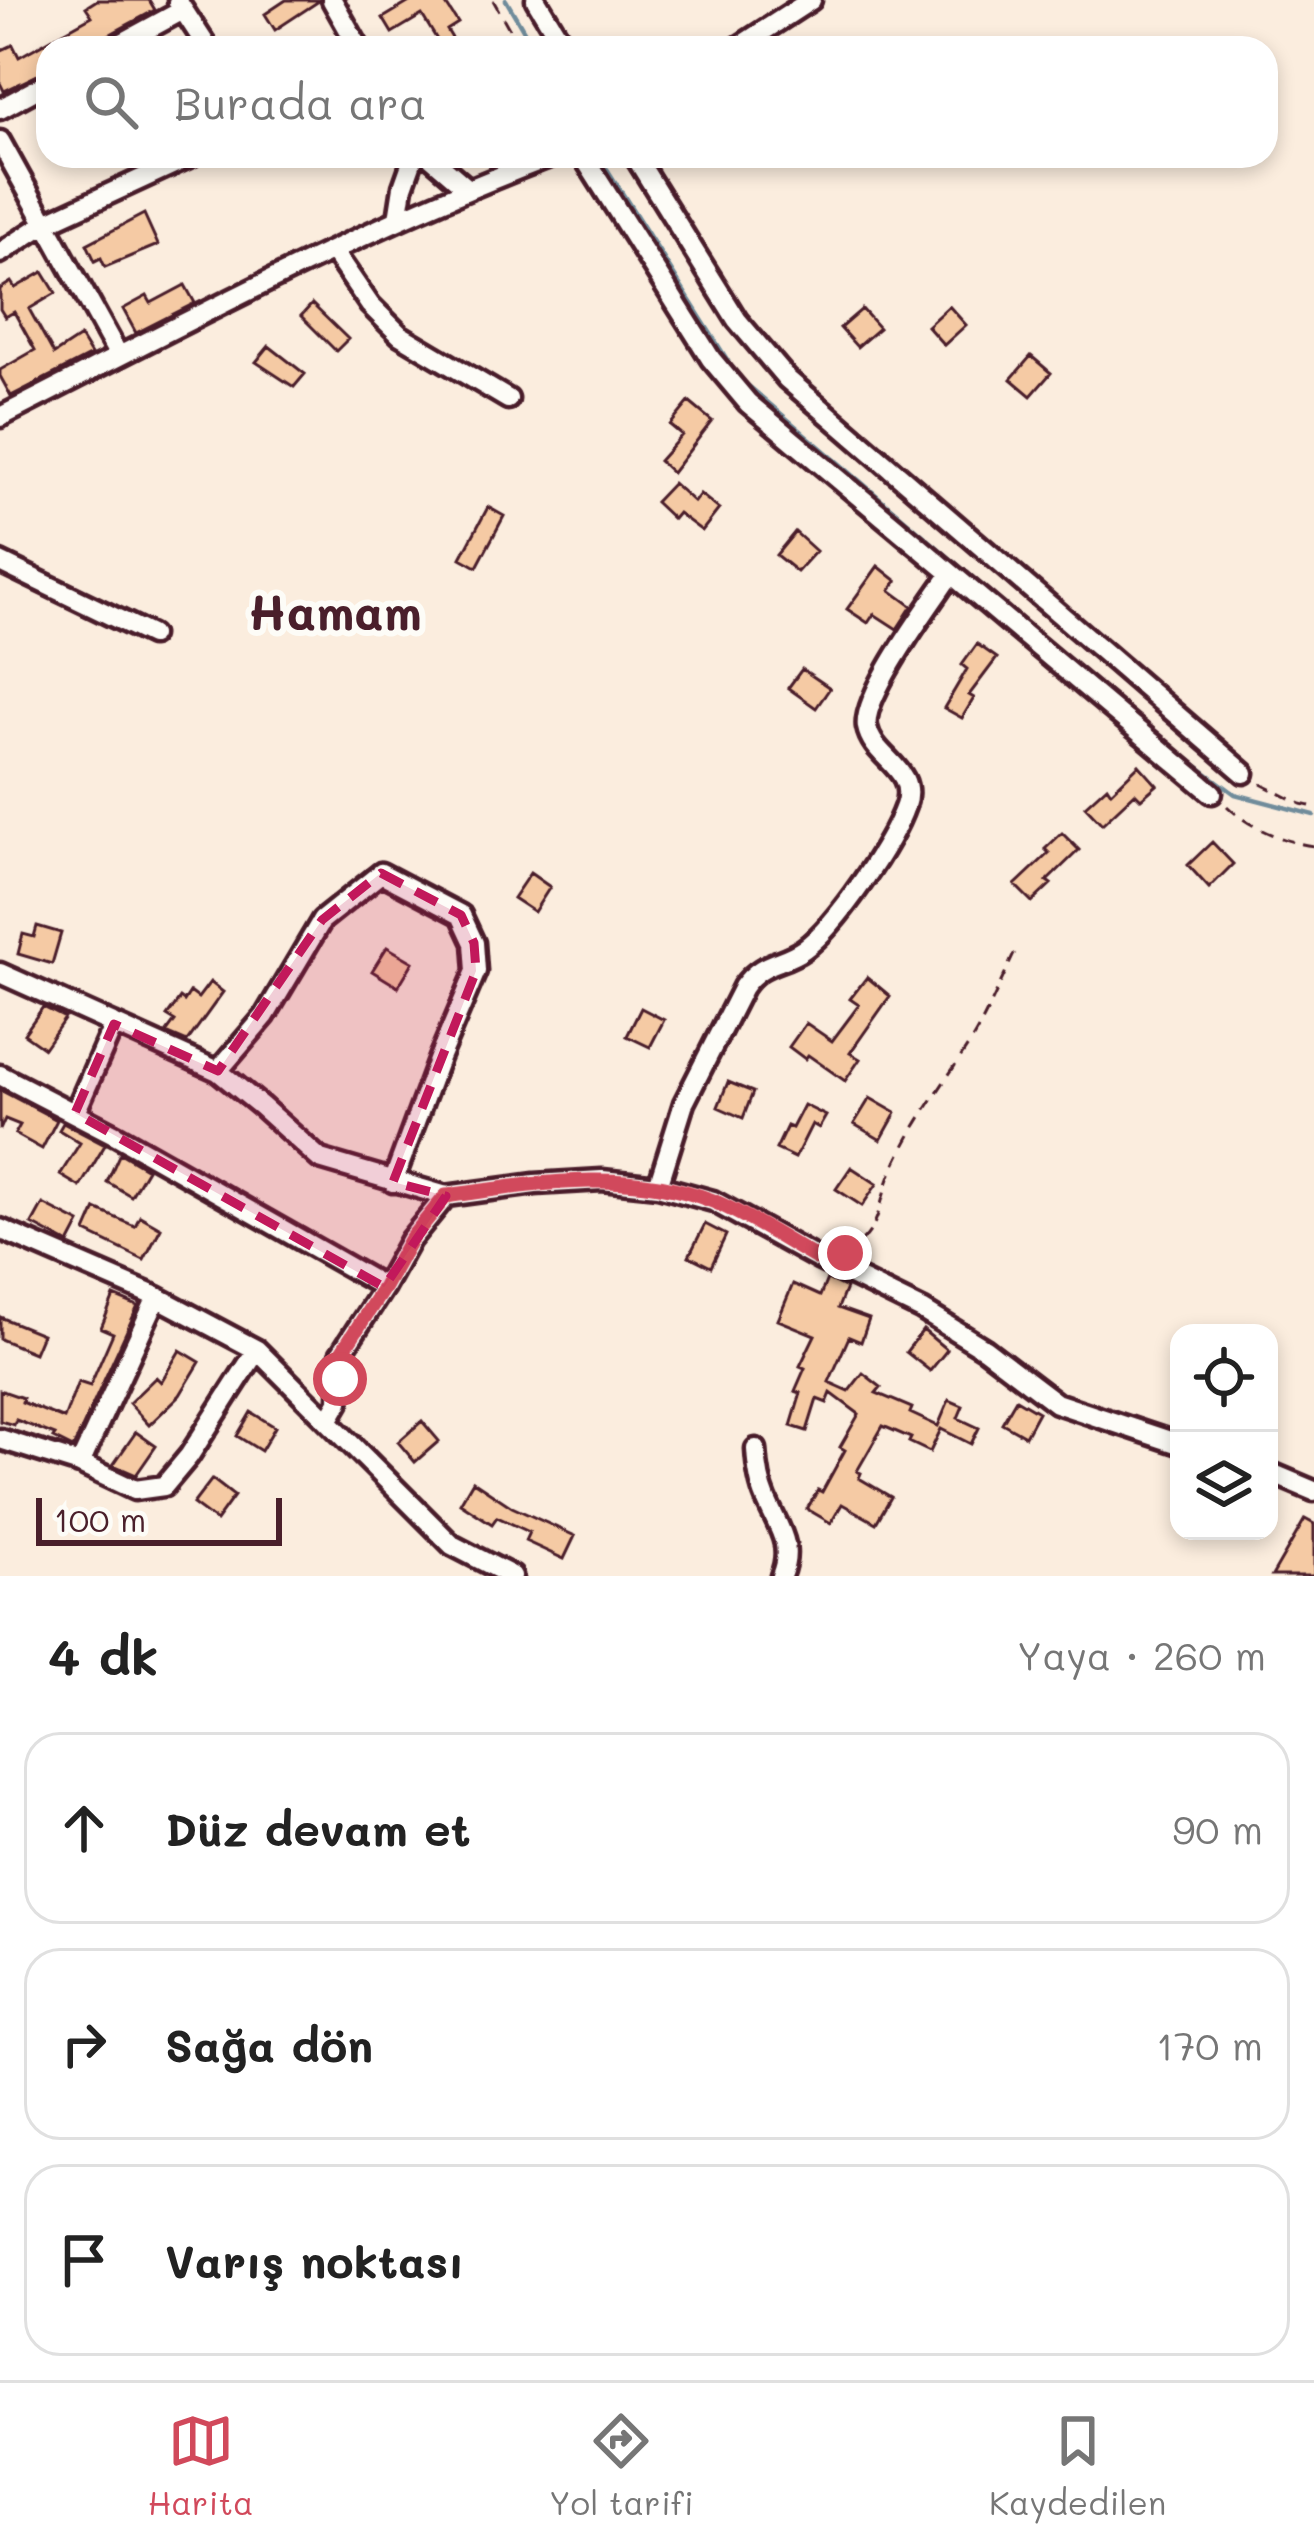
<!DOCTYPE html>
<html lang="tr">
<head>
<meta charset="utf-8">
<style>
  body { margin:0; font-family:Mali,sans-serif; background:#f2f2f2; color:#222 }
  .controls { position:absolute; right:36px; bottom:36px; display:grid; overflow:hidden; border-radius:24px; box-shadow:0 6px 18px #0003 }
  .controls button { width:108px; height:108px; display:grid; place-items:center; padding:0; border:0; border-bottom:3px solid #e0e0e0; background:#fff; color:#222; font:60px sans-serif }
  .scale { position:absolute; left:36px; bottom:30px; width:246px; box-sizing:border-box; padding-left:12px; border:6px solid #4a1f2b; border-top:0; font-size:33px; line-height:42px; white-space:nowrap; color:#4a1f2b; -webkit-text-stroke:9px #fdfcf7; paint-order:stroke }
  .stop { position:absolute; width:36px; height:36px; margin:-27px; border:9px solid #d1495b; border-radius:50%; background:#fff }
  .stop.end { background:#d1495b; border-color:#fff; box-shadow:0 3px 12px #0008 }
  .list { margin:0; padding:0; list-style:none }
  h2 { display:flex; justify-content:space-between; align-items:center; height:156px; margin:0; padding:0 48px; font-size:51px }
  h2 small { font-size:39px; font-weight:400; color:#767676 }
  .list li { display:grid; grid-template-columns:78px 1fr auto; gap:36px; align-items:center; box-sizing:border-box; height:192px; margin:0 24px 24px; padding:0 24px; border:3px solid #e0e0e0; border-radius:36px }
  .list b { display:block; font-size:45px; white-space:nowrap }
  .list em { font-size:39px; font-style:normal; color:#767676 }
  .icon { flex:none; width:66px; height:66px; fill:none; stroke:currentColor; stroke-width:2; stroke-linecap:round; stroke-linejoin:round }
  .map { position:relative; flex:none; width:1314px; height:1576px; overflow:hidden }
  .search { position:absolute; background:#fff; box-shadow:0 6px 18px #0003; left:36px; right:36px; top:36px; height:132px; display:flex; align-items:center; gap:30px; box-sizing:border-box; padding:0 42px; border-radius:36px; color:#767676; font-size:45px }
  .sheet { height:804px; background:#fff }
  nav { display:flex; justify-content:space-around; align-items:center; box-sizing:border-box; height:168px; border-top:3px solid #e0e0e0; background:#fff; font-size:33px; color:#767676 }
  nav a { display:grid; justify-items:center; gap:6px }
  nav .on { color:#d1495b }
  .map>svg:first-child { display:block }
  .lines { fill:none; stroke-linecap:round; stroke-linejoin:round }
  .stream { stroke:#6f8c9b; stroke-width:4.5 }
  .building { fill:#f5caa4; stroke:#4a1f2b; stroke-width:3 }
  .minor-casing { stroke:#4a1f2b; stroke-width:27 }
  .path { stroke:#4a1f2b; stroke-width:3; stroke-dasharray:12 9; stroke-linecap:butt }
  .minor { stroke:#fdfcf7; stroke-width:18 }
  .route { stroke:#d1495b; stroke-width:15 }
  .marked { fill:#c2185b; fill-opacity:0.2; stroke:#c2185b; stroke-width:9; stroke-dasharray:24 15; stroke-linejoin:round }
  .labels { text-anchor:middle; dominant-baseline:central; stroke-width:12; stroke-linejoin:round; paint-order:stroke }
  .district-label { font-size:48px; font-weight:bold; fill:#4a1f2b; stroke:#fdfcf7 }
</style>
</head>
<body>
<div class="map">
<svg width="1314" height="1576" viewBox="0 0 1314 1576">
  <rect width="100%" height="100%" fill="#fbedde"/>
  <filter id="ink" filterUnits="userSpaceOnUse"><feTurbulence type="fractalNoise" baseFrequency=".00833" numOctaves="2"/><feDisplacementMap in="SourceGraphic" scale="24" xChannelSelector="R" yChannelSelector="G"/><feConvolveMatrix kernelMatrix="1 2 1 2 8 2 1 2 1" color-interpolation-filters="sRGB"/></filter>
  <g filter="url(#ink)">
    <g class="lines">
      <path class="stream" d="M506,0L534,48
        M607,169L738,377L1162,739
        M1170,746L1235,794L1314,815"/>
    </g>
    <path class="building" d="M97,0H149L155,10L107,36L91,48H48V70L4,91L0,83V51L13,45L19,57L92,16L86,7Z
      M286,0H319V1L275,30L265,14Z
      M413,0H443L458,23L447,30L458,48H442L422,15L392,33L383,18Z
      M144,214L158,245L105,267L101,258L95,261L87,244Z
      M43,272L56,293L29,309L54,354L80,337L91,355L11,396L0,376V370L35,350L14,312L5,317L0,309V289L11,282L15,288Z
      M185,285L195,303L136,333L123,309L147,296L151,303Z
      M312,304L348,339L336,351L301,316Z
      M949,306L966,325L944,345L927,326Z
      M862,309L879,328L857,347L840,328Z
      M269,346L305,374L294,387L256,362Z
      M1031,356L1051,373L1031,396L1011,379Z
      M689,402L712,421L672,473L659,461L682,435L670,425Z
      M673,483L694,502L700,494L719,509L702,531L678,513L673,519L655,502Z
      M488,507L504,516L477,567L461,558Z
      M795,532L816,551L797,572L776,555Z
      M878,566L897,581L890,590L912,606L897,629L874,614L868,623L847,609Z
      M977,644L997,658L969,695L974,698L962,718L944,708L967,669L962,665Z
      M802,669L830,688L816,708L788,688Z
      M1139,765L1157,785L1141,799L1135,793L1102,824L1085,806L1107,786L1111,792Z
      M1062,833L1079,850L1047,881L1051,884L1032,902L1015,885L1049,853L1045,849Z
      M1212,842L1233,864L1209,888L1188,865Z
      M530,873L550,887L534,912L513,898Z
      M37,926L61,933L52,964L18,954L23,934L34,937Z
      M387,947L413,962L398,987L372,971Z
      M867,977L890,996L850,1053L860,1059L845,1081L808,1055L805,1059L789,1047L806,1023L832,1041L859,1005L850,999Z
      M210,982L223,992L187,1042L166,1033L175,1021L167,1016L180,998L184,1001L190,992L198,998Z
      M43,1007L65,1018L44,1048L24,1034Z
      M641,1008L664,1020L650,1047L627,1036Z
      M728,1082L753,1092L743,1118L718,1107Z
      M0,1090L57,1120L42,1149L15,1134L20,1125L5,1119L0,1130Z
      M870,1098L896,1113L881,1140L854,1124Z
      M804,1105L826,1116L819,1128L812,1124L795,1158L776,1149L787,1126L792,1128Z
      M63,1123L105,1145L80,1187L60,1175L80,1143L59,1130Z
      M120,1153L147,1169L131,1196L107,1182Z
      M851,1167L877,1184L862,1206L836,1189Z
      M43,1204L80,1223L69,1244L32,1224Z
      M96,1209L135,1226L140,1216L161,1228L144,1260L86,1232Z
      M705,1224L726,1235L711,1267L689,1256Z
      M827,1279L846,1288L838,1308L869,1319L861,1342L849,1337L829,1382L849,1391L863,1373L881,1387L876,1393L912,1408L910,1413L938,1426L949,1400L963,1406L958,1418L979,1428L971,1444L941,1429L930,1452L909,1442L911,1438L883,1426L857,1471L861,1473L859,1478L891,1497L876,1523L842,1504L831,1523L807,1509L818,1490L822,1492L845,1450L840,1447L859,1414L831,1393L827,1403L817,1399L807,1431L791,1426L801,1393L795,1391L805,1368L800,1366L815,1335L778,1320L793,1284L820,1296Z
      M114,1296L138,1306L73,1448L53,1438L55,1435L16,1420L14,1425L0,1421V1390L23,1398L22,1402L64,1419L78,1382L90,1386L113,1333L101,1328Z
      M0,1317L42,1334L34,1353L0,1339Z
      M923,1330L947,1350L930,1371L906,1352Z
      M180,1350L200,1362L180,1395L149,1425L129,1403L156,1377L161,1382Z
      M1016,1399L1038,1412L1025,1436L1002,1423Z
      M251,1412L275,1427L261,1451L237,1436Z
      M422,1421L439,1441L415,1462L398,1442Z
      M136,1432L156,1446L136,1475L113,1465Z
      M212,1479L234,1496L216,1521L193,1504Z
      M473,1481L512,1507L575,1536L564,1559L525,1541L529,1532L497,1517L492,1524L460,1503Z
      M1305,1519L1314,1524V1576H1272Z"/>
    <g class="lines">
      <defs>
        <path id="minor" d="M332,0L359,48
          M536,0L565,48
          M178,2L208,48
          M113,48L183,10
          M737,48L811,0
          M0,109L48,83
          M0,141L119,356
          M430,156L467,188
          M583,156L711,359L748,403L1212,793
          M635,156L737,320L787,379L1244,773
          M398,219L403,187L414,156
          M333,251L370,305L400,335L508,399
          M0,253L46,223L191,156
          M0,417C181,325 362,228 552,156
          M0,562L151,635
          M0,973L218,1071L261,1106L320,1159L446,1196L535,1184L602,1180L658,1186L713,1201L820,1260L922,1310L985,1349L1056,1403L1179,1444
          M218,1071L265,1016L322,920L381,873L461,915L474,943L476,971L439,1058L393,1182
          M0,1075L116,1135L384,1287
          M75,1113L114,1024
          M658,1186L684,1103L743,987C762,960 782,965 804,949C837,925 892,843 905,806C918,768 873,759 867,727C861,697 931,603 950,575
          M0,1229L157,1297L257,1350L452,1545L512,1576
          M328,1421L339,1402L340,1355L384,1287L410,1240L446,1196
          M0,1439L80,1464L135,1490L164,1486L189,1456L257,1350
          M756,1449C757,1466 759,1483 766,1499C778,1528 794,1544 781,1576
          M80,1464L157,1297
          M1269,1472L1314,1491"/>
      </defs>
      <use href="#minor" class="minor-casing"/>
      <path class="path" d="M493,0L520,48
        M1261,784L1301,804L1314,807
        M1227,806C1250,828 1284,842 1314,846
        M845,1253C883,1233 876,1206 893,1169C913,1123 943,1085 970,1043C988,1014 1000,983 1015,952"/>
      <use href="#minor" class="minor"/>
    </g>
  </g>
  <g class="lines" filter="url(#ink)">
    <path class="route" d="M340,1379V1355L384,1287L410,1240L446,1196C533,1184 628,1167 713,1201C750,1216 785,1241 820,1260L845,1253"/>
  </g>
  <path class="marked" d="M381,873L461,915L474,943L476,971L393,1182L446,1196L384,1287L75,1113L114,1024L218,1071L322,920Z"/>
  <g class="labels">
    <g class="district-label">
      <text x="335" y="611">Hamam</text>
    </g>
  </g>
</svg>
<div class="controls">
<button><svg class="icon" aria-label="locate" viewBox="0 0 24 24"><circle cx="12" cy="12" r="6"/><path d="M12 2v4M12 18v4M2 12h4M18 12h4"/></svg></button>
<button><svg class="icon" aria-label="layers" viewBox="0 0 24 24"><path d="M12 4l9 5-9 5-9-5zM3 14l9 5 9-5"/></svg></button>
</div>
<div class="scale">100 m</div>
<div class="stop" style="left:340px;top:1379px"></div>
<div class="stop end" style="left:845px;top:1253px"></div>
<div class="search"><svg class="icon" aria-label="search" viewBox="0 0 24 24"><circle cx="10" cy="10" r="6"/><path d="M15 15l6 6"/></svg>Burada ara</div>
</div>
<section class="sheet">
<h2>4 dk<small>Yaya · 260 m</small></h2>
<ul class="list">
<li><svg class="icon" aria-label="ahead" viewBox="0 0 24 24"><path d="M12 20V5M6 11l6-6 6 6"/></svg><div><b>Düz devam et</b></div><em>90 m</em></li>
<li><svg class="icon" aria-label="right" viewBox="0 0 24 24"><path d="M7 20v-9h11M14 6l5 5-5 5"/></svg><div><b>Sağa dön</b></div><em>170 m</em></li>
<li><svg class="icon" aria-label="arrive" viewBox="0 0 24 24"><path d="M6 21V4h12l-3 4 3 4H6"/></svg><div><b>Varış noktası</b></div></li>
</ul>
</section>
<nav>
<a class="on"><svg class="icon" aria-label="map" viewBox="0 0 24 24"><path d="M3 6l6-2 6 2 6-2v14l-6 2-6-2-6 2zM9 4v14M15 6v14"/></svg>Harita</a>
<a><svg class="icon" aria-label="directions" viewBox="0 0 24 24"><path d="M12 3l9 9-9 9-9-9zM9 14v-3h6M13 9l2 2-2 2"/></svg>Yol tarifi</a>
<a><svg class="icon" aria-label="saved" viewBox="0 0 24 24"><path d="M7 4h10v16l-5-4-5 4z"/></svg>Kaydedilen</a>
</nav>
</body>
</html>
